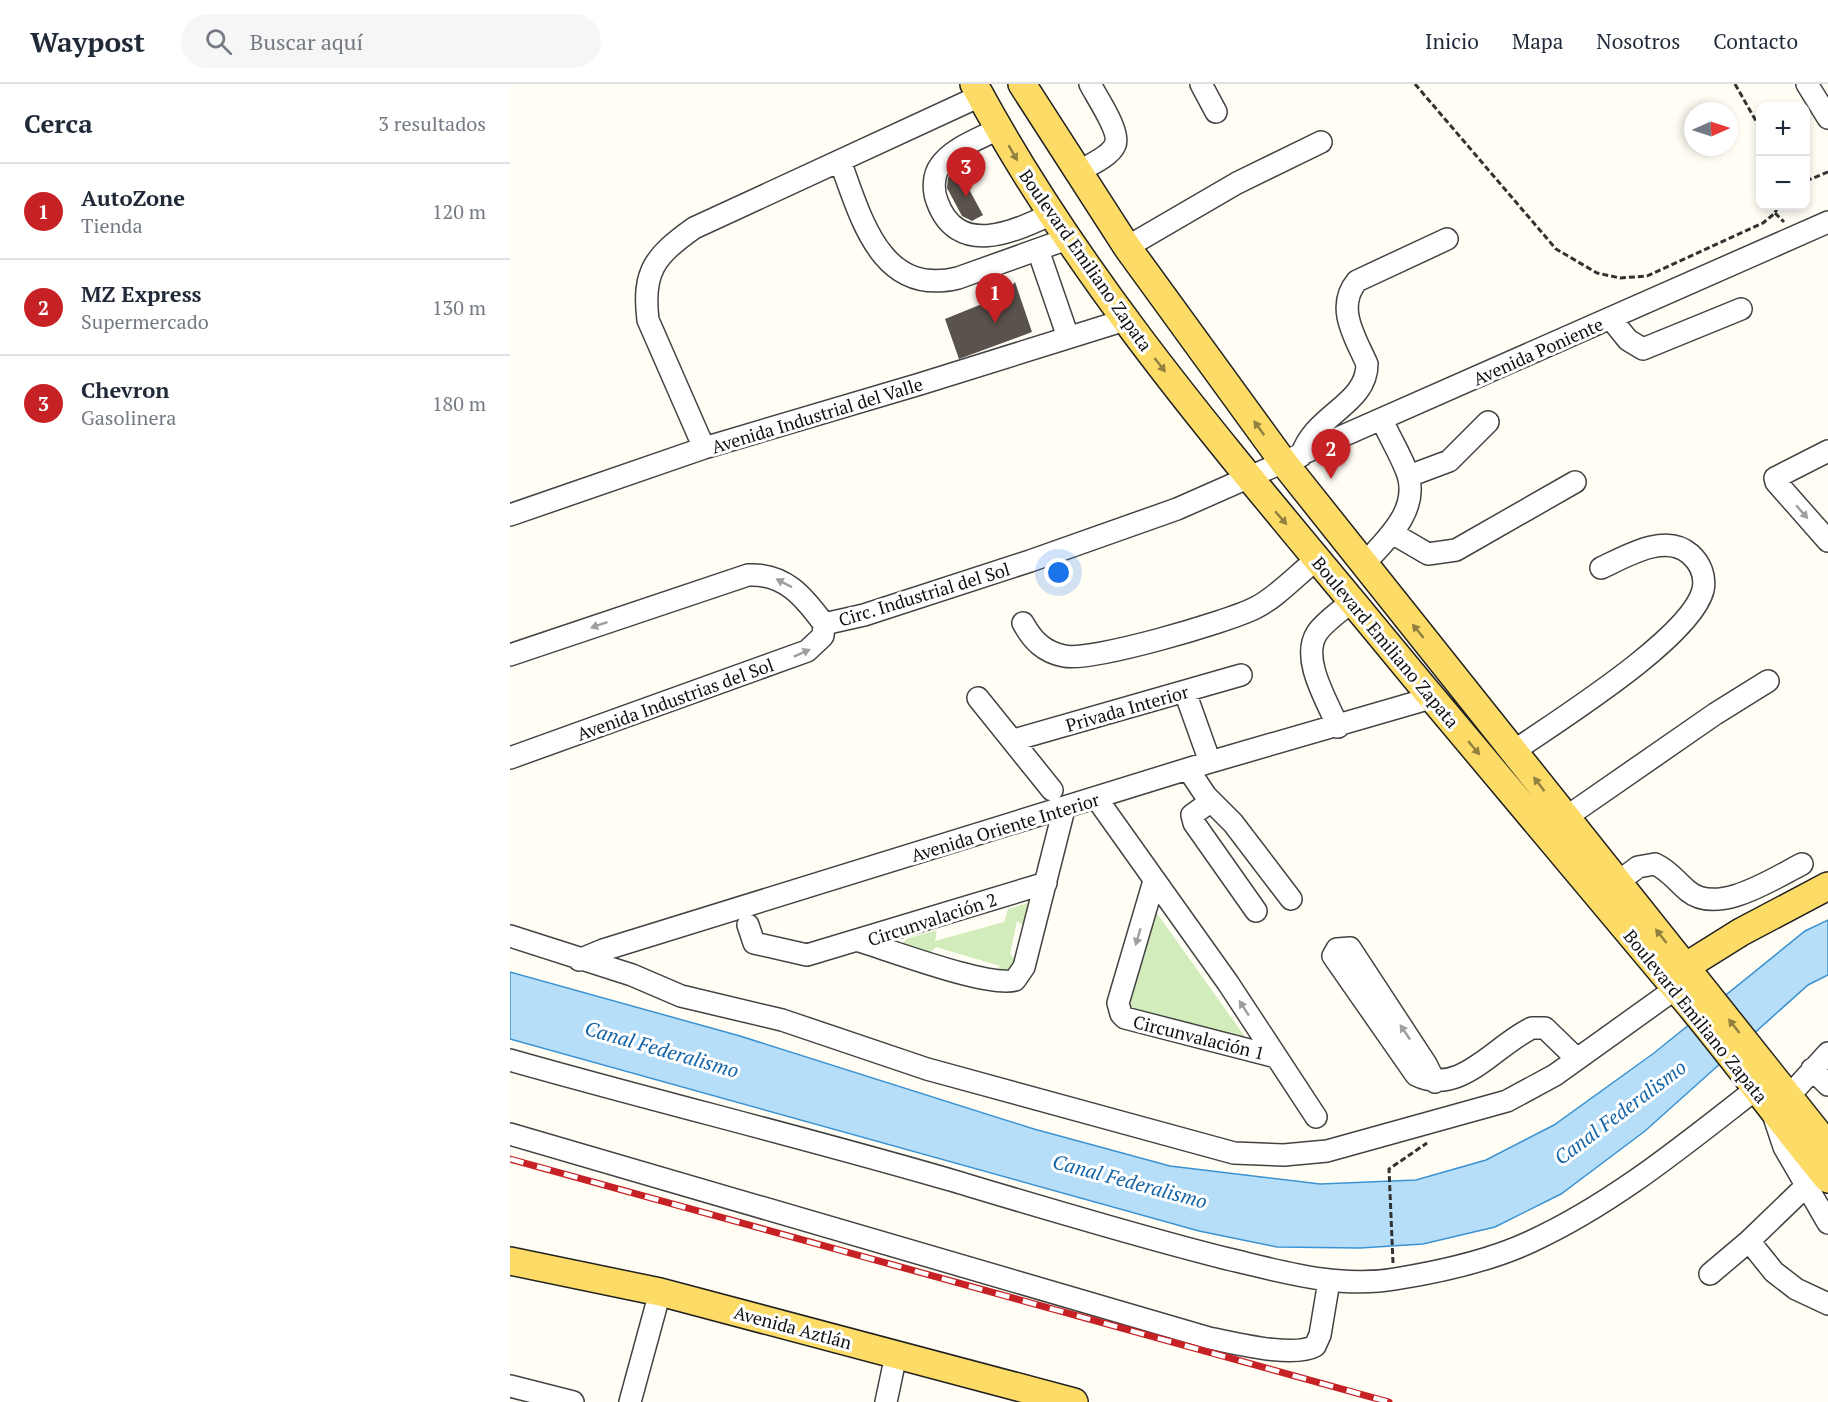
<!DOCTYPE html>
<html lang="es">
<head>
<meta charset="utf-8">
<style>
  body { margin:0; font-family:"PT Serif",serif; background:#f6f6f7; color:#1f2937 }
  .controls { position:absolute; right:18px; top:18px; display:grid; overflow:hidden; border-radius:12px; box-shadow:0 3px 9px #0003 }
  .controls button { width:54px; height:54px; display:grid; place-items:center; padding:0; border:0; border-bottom:2px solid #e0e1e3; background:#fff; color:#1f2937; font:30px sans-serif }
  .compass { position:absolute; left:1174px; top:18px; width:54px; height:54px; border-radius:50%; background:#fff; box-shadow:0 3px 9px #0003; rotate:87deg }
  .you { position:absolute; left:549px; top:489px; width:21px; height:21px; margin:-15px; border:4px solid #fff; border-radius:50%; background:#1a73e8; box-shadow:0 0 0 9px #1a73e833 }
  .badge { display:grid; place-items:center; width:39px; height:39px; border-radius:50%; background:#c62226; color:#fff; font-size:20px; font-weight:700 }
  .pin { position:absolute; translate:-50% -50px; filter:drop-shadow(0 2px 3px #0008) }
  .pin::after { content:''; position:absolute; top:32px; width:21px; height:18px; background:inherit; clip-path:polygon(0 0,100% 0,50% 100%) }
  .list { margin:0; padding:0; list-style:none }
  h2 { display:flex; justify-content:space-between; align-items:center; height:78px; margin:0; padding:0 24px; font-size:26px }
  h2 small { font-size:20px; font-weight:400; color:#747a83 }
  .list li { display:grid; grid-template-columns:39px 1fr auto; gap:18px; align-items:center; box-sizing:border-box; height:96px; padding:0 24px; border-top:2px solid #e0e1e3 }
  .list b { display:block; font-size:22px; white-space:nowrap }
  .list p { margin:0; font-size:20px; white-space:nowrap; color:#747a83 }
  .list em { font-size:20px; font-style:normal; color:#747a83 }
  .icon { flex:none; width:33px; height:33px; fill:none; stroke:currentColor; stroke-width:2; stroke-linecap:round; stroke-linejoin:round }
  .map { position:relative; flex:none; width:1318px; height:1318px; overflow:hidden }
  header { display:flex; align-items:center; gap:36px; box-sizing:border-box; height:84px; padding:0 30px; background:#fff; border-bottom:2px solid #e0e1e3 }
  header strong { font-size:28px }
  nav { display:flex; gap:33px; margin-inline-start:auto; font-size:21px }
  .search { width:420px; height:54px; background:#f6f6f7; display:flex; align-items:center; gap:15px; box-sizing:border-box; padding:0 21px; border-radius:33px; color:#747a83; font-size:22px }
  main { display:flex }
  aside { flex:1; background:#fff }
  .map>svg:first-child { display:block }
  .green { fill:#d3ecbb }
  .water { fill:#b6def8; stroke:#3b92d2; stroke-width:1.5 }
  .building { fill:#5a524c }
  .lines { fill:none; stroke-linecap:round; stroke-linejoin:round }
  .minor-casing { stroke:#434343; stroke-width:24 }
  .major-casing { stroke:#212121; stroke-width:30 }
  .path { stroke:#323232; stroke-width:3; stroke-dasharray:6 3; stroke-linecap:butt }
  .minor { stroke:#fff; stroke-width:21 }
  .major { stroke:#fcdb67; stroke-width:27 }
  .rail-casing { stroke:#c62226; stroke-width:7 }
  .rail { stroke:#fff; stroke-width:4.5; stroke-dasharray:14; stroke-linecap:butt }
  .oneway { fill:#928040 }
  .oneway2 { fill:#9f9f9f }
  .labels { text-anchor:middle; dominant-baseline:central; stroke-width:6; stroke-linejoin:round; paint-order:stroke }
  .street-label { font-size:18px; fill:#101010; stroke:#fff }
  .water-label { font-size:20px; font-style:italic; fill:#1464a8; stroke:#fff }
</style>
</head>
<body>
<header>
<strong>Waypost</strong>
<div class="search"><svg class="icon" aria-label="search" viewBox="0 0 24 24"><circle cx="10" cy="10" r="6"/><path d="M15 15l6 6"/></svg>Buscar aquí</div>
<nav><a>Inicio</a><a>Mapa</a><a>Nosotros</a><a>Contacto</a></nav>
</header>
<main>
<aside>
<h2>Cerca<small>3 resultados</small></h2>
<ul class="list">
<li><span class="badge">1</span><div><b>AutoZone</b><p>Tienda</p></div><em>120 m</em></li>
<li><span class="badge">2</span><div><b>MZ Express</b><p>Supermercado</p></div><em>130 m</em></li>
<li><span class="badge">3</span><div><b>Chevron</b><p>Gasolinera</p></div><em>180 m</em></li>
</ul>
</aside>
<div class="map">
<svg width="1318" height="1318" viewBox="0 0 1318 1318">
  <rect width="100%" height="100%" fill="#fffdf4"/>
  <path class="green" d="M524,817L517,844L507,837L500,870L508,879L504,896L481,890L490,882L426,863L417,872L392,861L396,855L427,846L425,857L494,838L498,825Z
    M644,825L738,957L619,924Z"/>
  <path class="water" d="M1318,836V891L1298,901L1135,1047L1051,1110L985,1143L913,1160L850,1164L767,1163L689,1147L0,955V888L230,952L524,1045L660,1082L810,1100L906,1096L976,1076L1044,1041L1144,969L1295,847Z"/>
  <path class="building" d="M449,87L473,131L462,137L452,132L437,104L438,93Z
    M505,198L522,248L449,275L435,235L494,211Z"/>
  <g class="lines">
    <defs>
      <path id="minor" d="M691,0L706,28
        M1297,0L1318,34
        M488,45C469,55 442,64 430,82C423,91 423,107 427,117C447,173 503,149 541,130
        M330,77C351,133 370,213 448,194L557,155
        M566,89C577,82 600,73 605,61C611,48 586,12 580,0
        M617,163L727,99L811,58
        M528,166L558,253
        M1101,235L1118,256L1133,265L1231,225
        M194,364L138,236C132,187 145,172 184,144L470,12
        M1318,367L1265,394L1266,398L1318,457
        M791,372C804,330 857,321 857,280C845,253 825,223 847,197L937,155
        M899,392L939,377L978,338
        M0,431L194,364L410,300L615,236
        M882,449L918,470L946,466L1065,398
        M854,480C876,456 909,427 898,391C892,373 880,354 872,336
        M513,539C523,557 534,568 554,572C581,578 717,538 745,524C766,514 788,490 807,475
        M314,540L354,531L520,477L667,425L1318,138
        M0,571L238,491C275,489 294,513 314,540
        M675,608L700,678
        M468,614L542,706
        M828,643C818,618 790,575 807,549C814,538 831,527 842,517
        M504,656L731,591
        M1004,667C1047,637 1181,554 1193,506C1196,492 1190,479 1180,470C1155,448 1115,473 1091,484
        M0,674L297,567L313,552L314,540
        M678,685L696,712L723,739L781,815
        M587,715L718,899L806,1033
        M700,718L682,731L684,739L746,827
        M1055,734L1205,630L1258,597
        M644,797L608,919L611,930L615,934L766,973
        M1108,798L1128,783L1145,780C1160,787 1166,797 1178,807C1208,832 1264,794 1292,780
        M238,841L244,859L297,871L536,799
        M0,852L122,891L171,912L272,936L417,985L724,1069L774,1071L817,1067L997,1017L1045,991L1165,905
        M349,857C380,866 479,904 505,896L514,883L554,725
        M69,876L93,866L700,678L921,614
        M0,976C148,1018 297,1054 444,1097C534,1124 623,1151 714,1174C770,1187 828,1205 885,1195C929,1188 979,1177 1020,1158C1103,1120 1174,1061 1246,1005
        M1302,985L1318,1001
        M925,998L916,980L840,864L827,865L823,872L906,991C950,1013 985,961 1022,944H1035L1067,975
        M1279,1012L1318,969
        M1264,1033L1274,1063L1318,1139
        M0,1050L699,1254C725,1259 783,1274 805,1262L810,1251L819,1197
        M1239,1157L1264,1188L1286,1205L1318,1220
        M1200,1190L1239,1157L1295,1103
        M0,1302L63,1318
        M120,1318L150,1208
        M376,1318L386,1271"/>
      <path id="major" d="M464,0C569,196 715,364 856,534C964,665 1073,795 1183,925C1229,981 1272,1039 1318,1095
        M512,0L617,163L774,379L1318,1062
        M1175,883L1231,848L1318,802
        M0,1177L150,1208L564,1318"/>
    </defs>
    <use href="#minor" class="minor-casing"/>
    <use href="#major" class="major-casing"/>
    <path class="path" d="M905,0L1046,165L1087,189L1110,194L1137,192L1253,139L1265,129L1268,122
      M1225,0L1250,44
      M1296,97L1318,88
      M1265,129L1274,138
      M883,1179L879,1085L917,1059"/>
    <use href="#minor" class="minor"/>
    <use href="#major" class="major"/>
    <defs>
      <path id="rail" d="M0,1075L879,1318"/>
    </defs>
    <use href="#rail" class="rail-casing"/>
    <use href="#rail" class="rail"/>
  </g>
  <defs><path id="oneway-solid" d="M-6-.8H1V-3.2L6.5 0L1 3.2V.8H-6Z" transform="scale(1.5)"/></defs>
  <g class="oneway">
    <use href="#oneway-solid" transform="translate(503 69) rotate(60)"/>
    <use href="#oneway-solid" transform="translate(650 281) rotate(52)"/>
    <use href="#oneway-solid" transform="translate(749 344) rotate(-126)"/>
    <use href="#oneway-solid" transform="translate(771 434) rotate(49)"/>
    <use href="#oneway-solid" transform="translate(908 547) rotate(-129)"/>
    <use href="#oneway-solid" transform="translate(964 664) rotate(50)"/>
    <use href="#oneway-solid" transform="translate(1029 700) rotate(-127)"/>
    <use href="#oneway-solid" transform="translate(1151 852) rotate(-128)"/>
    <use href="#oneway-solid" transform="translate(1224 942) rotate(-128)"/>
  </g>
  <g class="oneway2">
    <use href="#oneway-solid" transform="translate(1292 428) rotate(49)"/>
    <use href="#oneway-solid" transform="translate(274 499) rotate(-153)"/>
    <use href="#oneway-solid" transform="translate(89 541) rotate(161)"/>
    <use href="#oneway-solid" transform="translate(292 569) rotate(-24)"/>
    <use href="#oneway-solid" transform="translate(628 853) rotate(106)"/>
    <use href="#oneway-solid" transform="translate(734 924) rotate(-123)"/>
    <use href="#oneway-solid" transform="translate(895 948) rotate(-124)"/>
  </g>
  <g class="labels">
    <g class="street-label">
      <text transform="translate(576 176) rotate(55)">Boulevard Emiliano Zapata</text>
      <text transform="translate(1028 267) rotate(-24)">Avenida Poniente</text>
      <text transform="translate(307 331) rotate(-17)">Avenida Industrial del Valle</text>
      <text transform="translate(414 510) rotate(-17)">Circ. Industrial del Sol</text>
      <text transform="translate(876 558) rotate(50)">Boulevard Emiliano Zapata</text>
      <text transform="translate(165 615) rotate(-20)">Avenida Industrias del Sol</text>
      <text transform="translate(617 624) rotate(-16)">Privada Interior</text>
      <text transform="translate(495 743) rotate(-17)">Avenida Oriente Interior</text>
      <text transform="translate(422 835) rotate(-18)">Circunvalación 2</text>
      <text transform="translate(1186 932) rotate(51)">Boulevard Emiliano Zapata</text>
      <text transform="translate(689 953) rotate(14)">Circunvalación 1</text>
      <text transform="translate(283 1243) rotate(15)">Avenida Aztlán</text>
    </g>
    <g class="water-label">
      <text transform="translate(152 965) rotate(16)">Canal Federalismo</text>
      <text transform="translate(1110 1028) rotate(-37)">Canal Federalismo</text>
      <text transform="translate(620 1097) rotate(15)">Canal Federalismo</text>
    </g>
  </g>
</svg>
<div class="controls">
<button>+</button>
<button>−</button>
</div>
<svg class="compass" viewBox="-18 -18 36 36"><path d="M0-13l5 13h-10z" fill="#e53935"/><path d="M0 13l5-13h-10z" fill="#747a83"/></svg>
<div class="you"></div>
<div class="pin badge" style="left:485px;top:239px">1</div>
<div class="pin badge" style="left:821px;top:395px">2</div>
<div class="pin badge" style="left:456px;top:113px">3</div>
</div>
</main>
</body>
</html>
